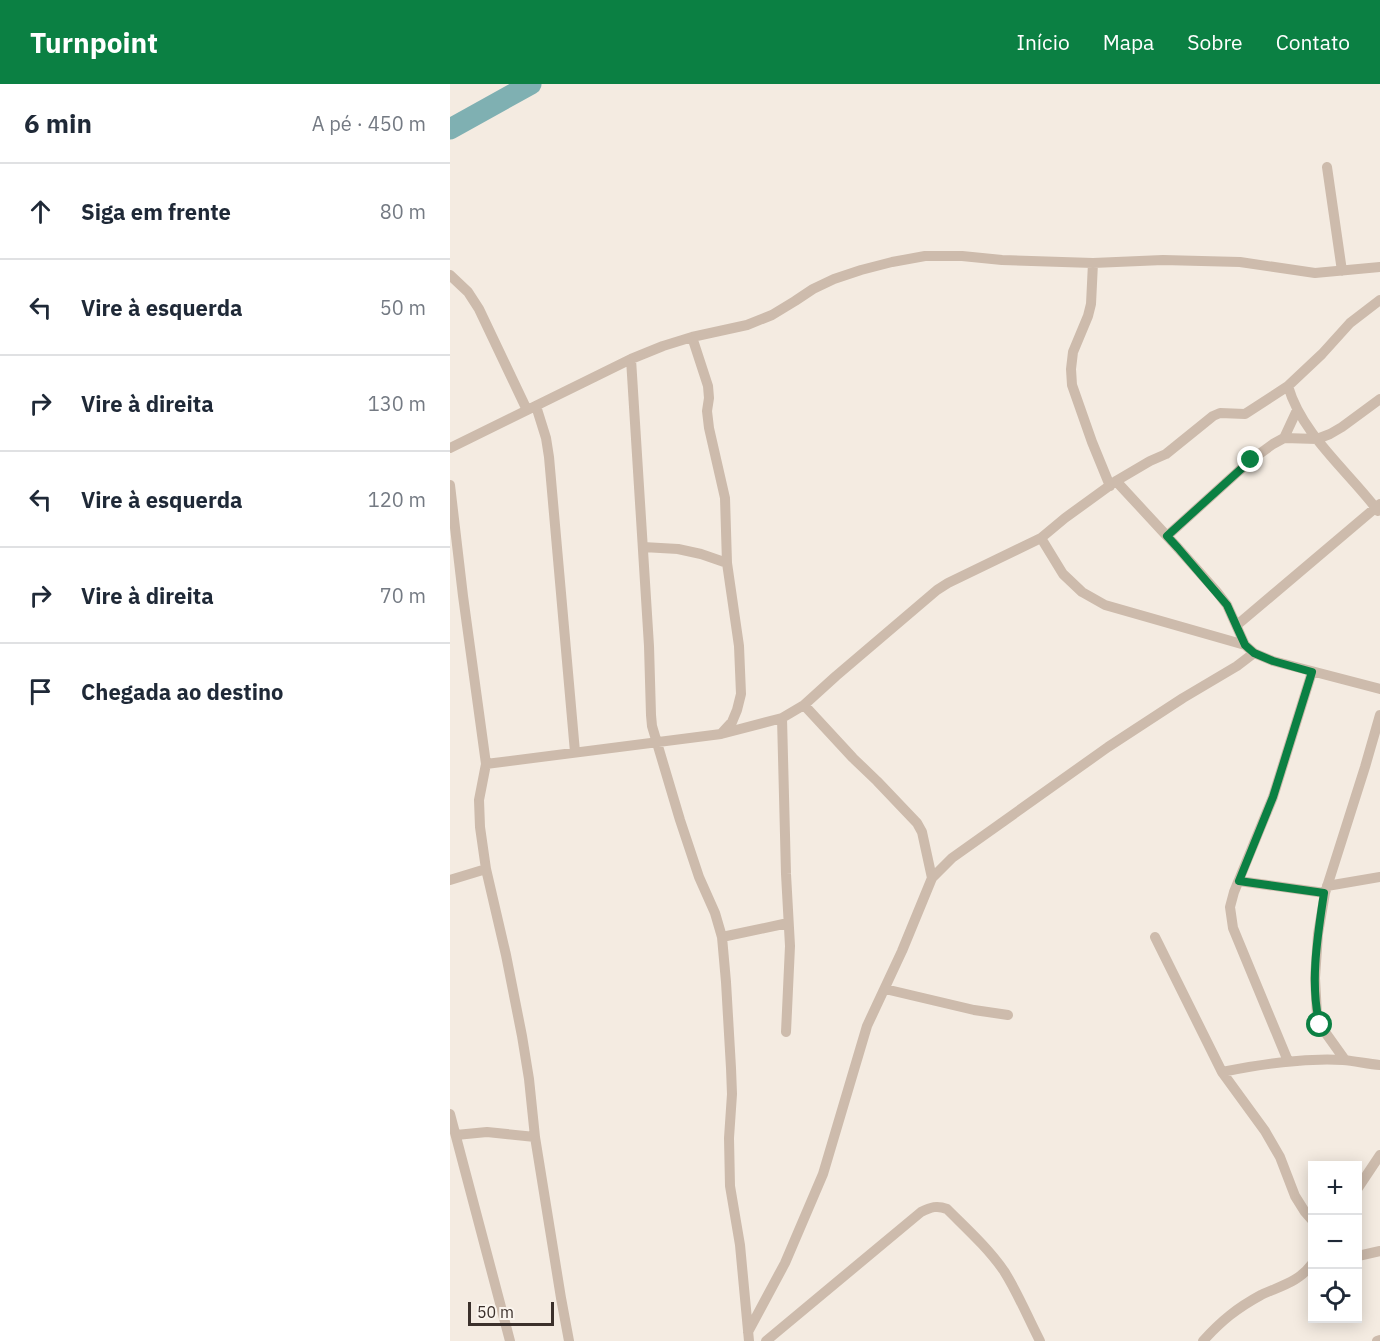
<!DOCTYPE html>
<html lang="pt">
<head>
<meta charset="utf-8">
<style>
  body { margin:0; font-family:"IBM Plex Sans",sans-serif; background:#f2f2f3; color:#1f2937 }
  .controls { position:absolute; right:18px; bottom:18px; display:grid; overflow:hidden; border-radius:0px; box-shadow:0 3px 15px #0003 }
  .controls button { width:54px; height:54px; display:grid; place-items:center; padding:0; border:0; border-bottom:2px solid #e0e1e3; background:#fff; color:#1f2937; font:30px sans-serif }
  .scale { position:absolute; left:18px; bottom:15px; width:86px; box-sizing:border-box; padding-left:6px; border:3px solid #3b302b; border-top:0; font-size:16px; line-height:21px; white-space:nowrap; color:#3b302b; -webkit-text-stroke:4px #fbf5ee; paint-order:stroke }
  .stop { position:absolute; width:18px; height:18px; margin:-14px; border:4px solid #0b8043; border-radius:50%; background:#fff }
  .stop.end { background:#0b8043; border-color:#fff; box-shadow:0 2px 6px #0008 }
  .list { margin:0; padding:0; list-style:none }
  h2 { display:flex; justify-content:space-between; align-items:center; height:78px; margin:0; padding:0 24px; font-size:26px }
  h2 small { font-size:20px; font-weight:400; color:#747a83 }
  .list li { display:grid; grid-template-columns:39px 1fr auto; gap:18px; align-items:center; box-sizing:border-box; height:96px; padding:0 24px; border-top:2px solid #e0e1e3 }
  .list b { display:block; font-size:22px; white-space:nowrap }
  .list em { font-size:20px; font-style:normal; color:#747a83 }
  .icon { flex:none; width:33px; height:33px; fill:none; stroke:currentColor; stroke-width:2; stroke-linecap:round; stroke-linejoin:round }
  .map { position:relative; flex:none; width:930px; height:1257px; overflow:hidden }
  header { display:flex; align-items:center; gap:36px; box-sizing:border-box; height:84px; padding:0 30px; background:#0b8043; color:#fff }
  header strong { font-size:28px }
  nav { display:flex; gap:33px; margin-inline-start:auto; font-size:21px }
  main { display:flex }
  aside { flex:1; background:#fff }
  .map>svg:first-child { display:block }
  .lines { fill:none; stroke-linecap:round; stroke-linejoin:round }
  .river { stroke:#7fb0b2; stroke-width:21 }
  .minor { stroke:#cdbbac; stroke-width:10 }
  .route { stroke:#0b8043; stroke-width:8 }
</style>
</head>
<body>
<header>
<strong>Turnpoint</strong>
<nav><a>Início</a><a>Mapa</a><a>Sobre</a><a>Contato</a></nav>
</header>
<main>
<aside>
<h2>6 min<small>A pé · 450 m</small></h2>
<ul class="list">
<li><svg class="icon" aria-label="ahead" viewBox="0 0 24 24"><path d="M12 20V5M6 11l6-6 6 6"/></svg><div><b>Siga em frente</b></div><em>80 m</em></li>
<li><svg class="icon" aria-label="left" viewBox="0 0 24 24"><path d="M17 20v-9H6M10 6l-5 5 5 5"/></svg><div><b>Vire à esquerda</b></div><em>50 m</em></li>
<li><svg class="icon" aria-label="right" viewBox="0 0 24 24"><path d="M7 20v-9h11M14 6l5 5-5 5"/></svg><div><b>Vire à direita</b></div><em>130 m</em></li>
<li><svg class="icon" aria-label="left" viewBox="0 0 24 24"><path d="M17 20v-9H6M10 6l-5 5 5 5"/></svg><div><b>Vire à esquerda</b></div><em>120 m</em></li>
<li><svg class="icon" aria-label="right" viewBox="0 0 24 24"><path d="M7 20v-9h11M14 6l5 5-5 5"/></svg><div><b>Vire à direita</b></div><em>70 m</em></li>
<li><svg class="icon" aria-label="arrive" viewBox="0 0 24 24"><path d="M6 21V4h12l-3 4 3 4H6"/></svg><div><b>Chegada ao destino</b></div></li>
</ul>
</aside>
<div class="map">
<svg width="930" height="1257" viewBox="0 0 930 1257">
  <rect width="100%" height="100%" fill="#f4ebe1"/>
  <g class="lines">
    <path class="river" d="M0,45L81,0"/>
    <path class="minor" d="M877,83L892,187
      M643,179L641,220L638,232L623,268L621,285L622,301L642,358L660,402
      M0,191L18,208L29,225L77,326
      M242,253L258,302L259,314L257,327L259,344L275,414L277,479L289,562L291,610L287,626L282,638L271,650
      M181,275L199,562L201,631L202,642L230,736L249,793L265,829L272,853L276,898L281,984L282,1010L279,1054L280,1102L290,1161L299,1257
      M838,302C852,351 899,388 928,427
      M86,322L96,354L99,373L125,668
      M834,354L847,326
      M0,364L181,275L213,262L242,253L297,241L322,231L345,217L363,205L384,195L411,186L442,178L475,172H512L552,176L643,179L713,176L790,178L865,189L930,183
      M666,397L728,464L767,508L777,521L795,561
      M0,401L13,512L36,680L29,716L30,743L36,785L56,871L72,952L79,995L85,1053L111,1214L119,1257
      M717,452L801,376L823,360L834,354L867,355L880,350L892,343L930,315
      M591,454L613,490L632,508L655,521L795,561L804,569L823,577L930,605
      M193,463L228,465L251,470L277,479
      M787,541L930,420
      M354,621L403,674L427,697L467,739L472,748L482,794
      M332,634L336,790L340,862L336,948
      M36,680L271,650L332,634L354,621L386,592L487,506L498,499L591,454L615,434L666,397L700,377L716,370L763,332L770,329L795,330L838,302L872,270L900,239L930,216
      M0,796L36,785
      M789,797L875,809
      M877,802L930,793
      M272,853L338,839
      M705,853L772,988L815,1047L830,1073L845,1112L855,1128L862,1136
      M435,905L524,926L558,931
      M895,976L870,941L867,931L865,894L868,850L875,809L915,683L930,631
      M838,977L783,844L780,823L784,808L823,713L862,588
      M772,988C813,980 852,974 893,976C905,977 918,980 930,981
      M0,1030L60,1257
      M6,1051L37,1048L85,1053
      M908,1104L930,1071
      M908,1172L930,1167
      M298,1248L335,1179L373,1090L417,942L452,867L482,794L502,774L658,663L733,614L787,582L804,569
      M316,1257L471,1128C481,1123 487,1121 497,1125C517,1145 538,1164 554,1187C568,1209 578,1234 590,1257
      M753,1257C771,1237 787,1224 811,1211C830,1202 849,1198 862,1180
      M927,1257L930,1256"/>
  </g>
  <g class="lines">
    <path class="route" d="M801,376L717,452L728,464L777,521L795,561L804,569L823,577L862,588L823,713L789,797L874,809C868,849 859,901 870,941"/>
  </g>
</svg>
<div class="controls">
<button>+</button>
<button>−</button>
<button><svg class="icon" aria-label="locate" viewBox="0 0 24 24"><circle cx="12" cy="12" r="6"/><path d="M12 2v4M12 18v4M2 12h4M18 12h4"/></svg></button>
</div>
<div class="scale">50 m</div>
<div class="stop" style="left:870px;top:941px"></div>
<div class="stop end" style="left:801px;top:376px"></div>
</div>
</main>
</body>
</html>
